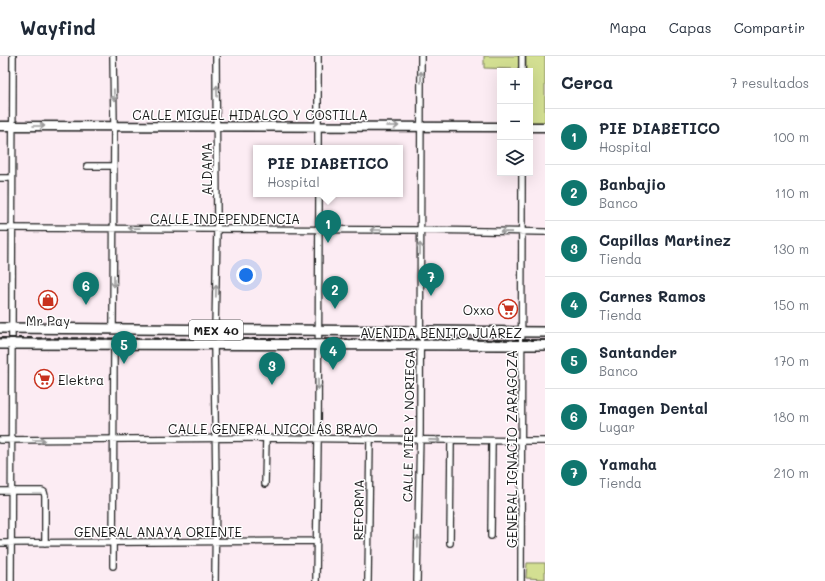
<!DOCTYPE html>
<html lang="es">
<head>
<meta charset="utf-8">
<style>
  body { margin:0; font-family:Mali,sans-serif; background:#f2f2f3; color:#1f2937 }
  .controls { position:absolute; right:12px; top:12px; display:grid; overflow:hidden; border-radius:0px; box-shadow:0 4px 16px #0002 }
  .controls button { width:36px; height:36px; display:grid; place-items:center; padding:0; border:0; border-bottom:1px solid #e0e1e3; background:#fff; color:#1f2937; font:20px sans-serif }
  .you { position:absolute; left:246px; top:219px; width:14px; height:14px; margin:-10px; border:3px solid #fff; border-radius:50%; background:#1a73e8; box-shadow:0 0 0 6px #1a73e833 }
  .badge { display:grid; place-items:center; width:26px; height:26px; border-radius:50%; background:#0f766e; color:#fff; font-size:13px; font-weight:700 }
  .pin { position:absolute; translate:-50% -33px; filter:drop-shadow(0 1px 2px #0008) }
  .pin::after { content:''; position:absolute; top:21px; width:14px; height:12px; background:inherit; clip-path:polygon(0 0,100% 0,50% 100%) }
  .popup { position:absolute; left:253px; top:89px; width:150px; height:52px; box-sizing:border-box; display:grid; place-content:center; border-radius:0px; background:#fff; filter:drop-shadow(0 1px 3px #0005); font-size:13px; white-space:nowrap; color:#747a83 }
  .popup b { font-size:15px; color:#1f2937 }
  .popup::after { content:''; position:absolute; left:50%; top:100%; margin-left:-8px; border:8px solid transparent; border-top-color:#fff }
  .list { margin:0; padding:0; list-style:none }
  h2 { display:flex; justify-content:space-between; align-items:center; height:52px; margin:0; padding:0 16px; font-size:17px }
  h2 small { font-size:13px; font-weight:400; color:#747a83 }
  .list li { display:grid; grid-template-columns:26px 1fr auto; gap:12px; align-items:center; box-sizing:border-box; height:56px; padding:0 16px; border-top:1px solid #e0e1e3 }
  .list b { display:block; font-size:15px; white-space:nowrap }
  .list p { margin:0; font-size:13px; white-space:nowrap; color:#747a83 }
  .list em { font-size:13px; font-style:normal; color:#747a83 }
  .icon { flex:none; width:22px; height:22px; fill:none; stroke:currentColor; stroke-width:2; stroke-linecap:round; stroke-linejoin:round }
  .map { position:relative; flex:none; width:545px; height:525px; overflow:hidden }
  header { display:flex; align-items:center; gap:24px; box-sizing:border-box; height:56px; padding:0 20px; background:#fff; border-bottom:1px solid #e0e1e3 }
  header strong { font-size:19px }
  nav { display:flex; gap:22px; margin-inline-start:auto; font-size:14px }
  main { display:flex }
  aside { flex:1; background:#fff }
  .map>svg:first-child { display:block }
  .green { fill:#d3df92; stroke:#787e57 }
  .lines { fill:none; stroke-linecap:round; stroke-linejoin:round }
  .street-casing { stroke:#1c1c1c; stroke-width:8 }
  .secondary-casing { stroke:#1c1c1c; stroke-width:11 }
  .primary-casing { stroke:#1c1c1c; stroke-width:12 }
  .street { stroke:#fff; stroke-width:5.5 }
  .secondary { stroke:#fff; stroke-width:8 }
  .primary { stroke:#fff; stroke-width:9 }
  .rail { stroke:#1c1c1c; stroke-width:2; stroke-dasharray:6 3; stroke-linecap:butt }
  .oneway { stroke:#999 }
  .labels { text-anchor:middle; dominant-baseline:central; stroke-width:3; stroke-linejoin:round; paint-order:stroke }
  .shield { fill:#fff; stroke:#606060; stroke-width:1 }
  .shield-label { font-size:12px; font-weight:bold; fill:#1c1c1c }
  .street-label { font-size:13px; fill:#1c1c1c; stroke:#fff }
  .poi-label { font-size:13px; fill:#1c1c1c; stroke:#fff; text-anchor:end }
</style>
</head>
<body>
<header>
<strong>Wayfind</strong>
<nav><a>Mapa</a><a>Capas</a><a>Compartir</a></nav>
</header>
<main>
<div class="map">
<svg width="545" height="525" viewBox="0 0 545 525">
  <rect width="100%" height="100%" fill="#fcecf3"/>
  <filter id="ink" filterUnits="userSpaceOnUse"><feTurbulence type="fractalNoise" baseFrequency=".025" numOctaves="2"/><feDisplacementMap in="SourceGraphic" scale="8" xChannelSelector="R" yChannelSelector="G"/><feConvolveMatrix kernelMatrix="1 2 1 2 8 2 1 2 1" color-interpolation-filters="sRGB"/></filter>
  <g filter="url(#ink)">
    <path class="green" d="M484,0H520V13L484,12Z
      M526,0H545V67H530V15H526Z
      M527,507H545V523L526,522Z"/>
    <g class="lines">
      <defs>
        <path id="street" d="M113,0L114,70L113,273
          M522,15V0
          M318,92V0
          M87,110H114
          M0,122H12
          M0,172L420,174L545,176
          M215,274L217,173L216,0
          M214,289L216,427L215,525
          M0,384L266,382L545,385
          M265,428L266,382
          M0,435H42L44,436L45,440V487
          M491,480L492,385
          M0,487L317,485
          M450,487L451,384
          M113,510L114,288
          M11,525L13,0
          M316,525L318,383L319,138
          M368,525L370,383
          M417,525L420,375L421,0
          M521,525L522,117"/>
        <path id="secondary" d="M0,70L500,71
          M530,71H545"/>
        <path id="primary" d="M0,272L545,276
          M0,288L545,289"/>
      </defs>
      <use href="#street" class="street-casing"/>
      <use href="#secondary" class="secondary-casing"/>
      <use href="#primary" class="primary-casing"/>
      <use href="#street" class="street"/>
      <use href="#secondary" class="secondary"/>
      <use href="#primary" class="primary"/>
      <path class="rail" d="M0,282L545,284"/>
    </g>
    <defs><path id="oneway-shaft" d="M-6 0H5M1.5-3L5.5 0L1.5 3" fill="none" stroke-width="1.6" stroke-linecap="round" stroke-linejoin="round"/></defs>
    <g class="oneway">
      <use href="#oneway-shaft" transform="translate(421 21) rotate(-90)"/>
      <use href="#oneway-shaft" transform="translate(217 35) rotate(-91)"/>
      <use href="#oneway-shaft" transform="translate(114 39) rotate(89)"/>
      <use href="#oneway-shaft" transform="translate(39 70)"/>
      <use href="#oneway-shaft" transform="translate(393 70)"/>
      <use href="#oneway-shaft" transform="translate(134 172) rotate(-179)"/>
      <use href="#oneway-shaft" transform="translate(376 174) rotate(-180)"/>
      <use href="#oneway-shaft" transform="translate(506 176) rotate(-179)"/>
      <use href="#oneway-shaft" transform="translate(420 193) rotate(-90)"/>
      <use href="#oneway-shaft" transform="translate(114 225) rotate(90)"/>
      <use href="#oneway-shaft" transform="translate(216 235) rotate(-89)"/>
      <use href="#oneway-shaft" transform="translate(318 328) rotate(90)"/>
      <use href="#oneway-shaft" transform="translate(39 384)"/>
      <use href="#oneway-shaft" transform="translate(435 384) rotate(1)"/>
      <use href="#oneway-shaft" transform="translate(418 486) rotate(-89)"/>
    </g>
  </g>
  <defs>
    <symbol id="shop-ring" viewBox="-11 -11 22 22"><circle r="9.5" fill="#fff" stroke="#c8321e" stroke-width="1.5"/><path d="M-5-2.5h2.3a2.7 3.5 0 0 1 5.4 0H5L5.5 6h-11ZM-1.5-2.5h3a1.5 2.3 0 0 0-3 0Z" fill="#c8321e"/></symbol>
    <symbol id="supermarket-ring" viewBox="-11 -11 22 22"><circle r="9.5" fill="#fff" stroke="#c8321e" stroke-width="1.5"/><path d="M-6-5.5h2.5l.6 2H6L4.5 2H-2.5L-4.4-4H-6ZM-1.5 3.2a1.3 1.3 0 1 0 .1 0ZM3 3.2a1.3 1.3 0 1 0 .1 0Z" fill="#c8321e"/></symbol>
  </defs>
  <g fill-rule="evenodd">
    <use href="#shop-ring" x="37" y="233" width="22" height="22"/>
    <use href="#supermarket-ring" x="497" y="242" width="22" height="22"/>
    <use href="#supermarket-ring" x="33" y="312" width="22" height="22"/>
  </g>
  <g class="labels">
    <rect class="shield" x="189" y="264" width="54" height="20" rx="3"/>
    <g class="shield-label">
      <text x="216" y="274">MEX 40</text>
    </g>
    <g class="street-label">
      <text x="250" y="58">CALLE MIGUEL HIDALGO Y COSTILLA</text>
      <text transform="translate(206 113) rotate(-90)">ALDAMA</text>
      <text x="225" y="162">CALLE INDEPENDENCIA</text>
      <text x="441" y="276">AVENIDA BENITO JUÁREZ</text>
      <text transform="translate(408 370) rotate(-89)">CALLE MIER Y NORIEGA</text>
      <text x="273" y="372">CALLE GENERAL NICOLÁS BRAVO</text>
      <text transform="translate(511 393) rotate(-90)">GENERAL IGNACIO ZARAGOZA</text>
      <text transform="translate(358 454) rotate(-89)">REFORMA</text>
      <text x="158" y="475">GENERAL ANAYA ORIENTE</text>
    </g>
    <g class="poi-label">
      <text x="494" y="253">Oxxo</text>
      <text x="48" y="264" text-anchor="middle">Mr Pay</text>
      <text x="58" y="323" text-anchor="start">Elektra</text>
    </g>
  </g>
</svg>
<div class="controls">
<button>+</button>
<button>−</button>
<button><svg class="icon" aria-label="layers" viewBox="0 0 24 24"><path d="M12 4l9 5-9 5-9-5zM3 14l9 5 9-5"/></svg></button>
</div>
<div class="you"></div>
<div class="pin badge" style="left:328px;top:187px">1</div>
<div class="popup"><b>PIE DIABETICO</b>Hospital</div>
<div class="pin badge" style="left:335px;top:253px">2</div>
<div class="pin badge" style="left:272px;top:329px">3</div>
<div class="pin badge" style="left:333px;top:314px">4</div>
<div class="pin badge" style="left:124px;top:308px">5</div>
<div class="pin badge" style="left:86px;top:249px">6</div>
<div class="pin badge" style="left:431px;top:240px">7</div>
</div>
<aside>
<h2>Cerca<small>7 resultados</small></h2>
<ul class="list">
<li><span class="badge">1</span><div><b>PIE DIABETICO</b><p>Hospital</p></div><em>100 m</em></li>
<li><span class="badge">2</span><div><b>Banbajio</b><p>Banco</p></div><em>110 m</em></li>
<li><span class="badge">3</span><div><b>Capillas Martinez</b><p>Tienda</p></div><em>130 m</em></li>
<li><span class="badge">4</span><div><b>Carnes Ramos</b><p>Tienda</p></div><em>150 m</em></li>
<li><span class="badge">5</span><div><b>Santander</b><p>Banco</p></div><em>170 m</em></li>
<li><span class="badge">6</span><div><b>Imagen Dental</b><p>Lugar</p></div><em>180 m</em></li>
<li><span class="badge">7</span><div><b>Yamaha</b><p>Tienda</p></div><em>210 m</em></li>
</ul>
</aside>
</main>
</body>
</html>
